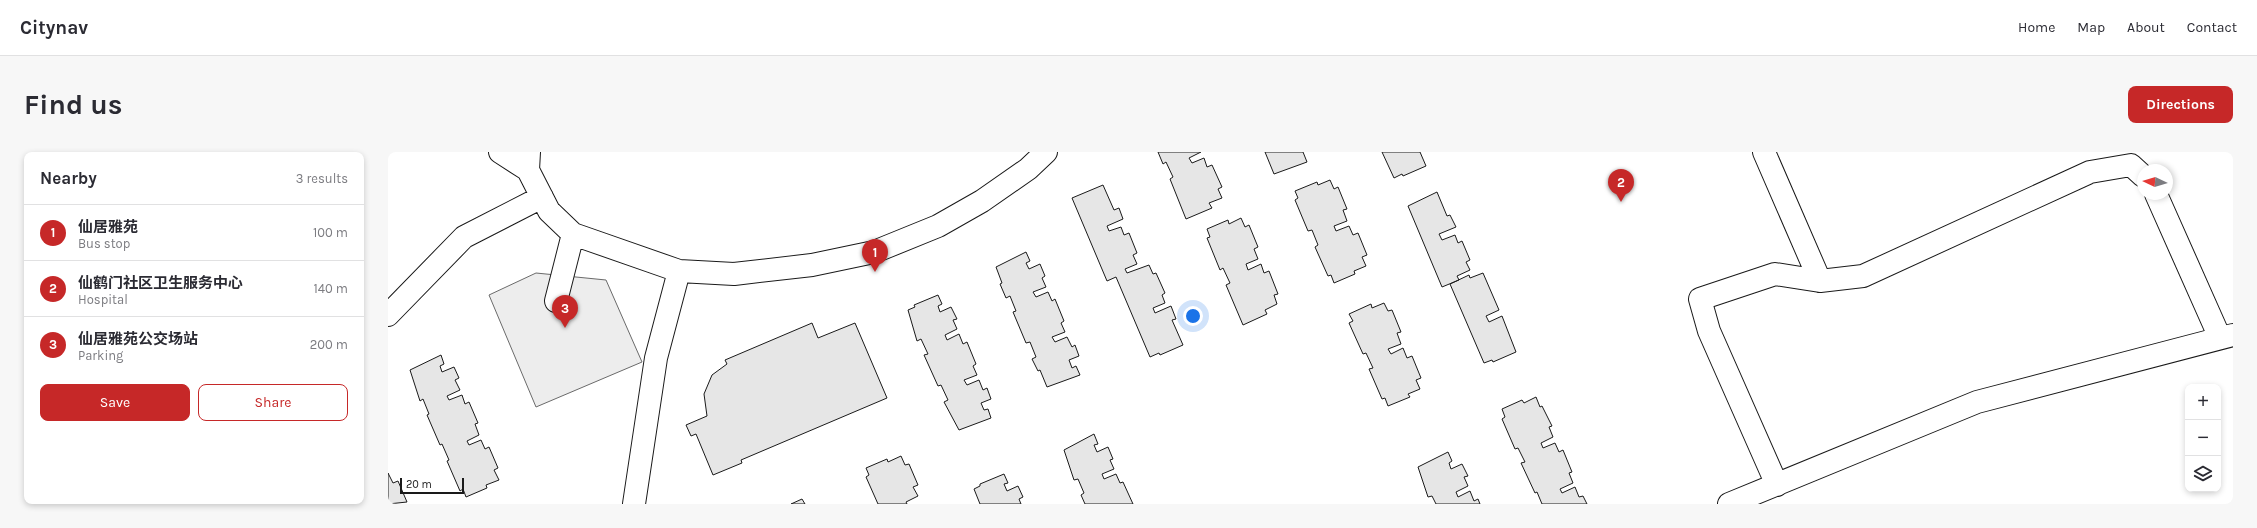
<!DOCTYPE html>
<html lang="en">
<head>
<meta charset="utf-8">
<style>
  body { margin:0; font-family:Karla,"Noto Sans SC",sans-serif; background:#f7f7f7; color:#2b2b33 }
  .controls { position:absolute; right:12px; bottom:12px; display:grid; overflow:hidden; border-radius:8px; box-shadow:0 2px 6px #0003 }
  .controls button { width:36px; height:36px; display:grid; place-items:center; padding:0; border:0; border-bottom:1px solid #e1e1e2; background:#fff; color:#2b2b33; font:20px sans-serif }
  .compass { position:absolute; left:1749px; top:12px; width:36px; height:36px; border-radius:50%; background:#fff; box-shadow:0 2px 6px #0003; rotate:274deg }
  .scale { position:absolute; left:12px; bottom:10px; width:64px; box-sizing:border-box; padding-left:4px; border:2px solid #1a1a1a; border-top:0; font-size:11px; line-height:14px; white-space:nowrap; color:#1a1a1a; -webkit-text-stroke:3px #fff; paint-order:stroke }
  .you { position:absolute; left:805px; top:164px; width:14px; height:14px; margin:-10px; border:3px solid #fff; border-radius:50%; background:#1a73e8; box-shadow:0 0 0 6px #1a73e833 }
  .badge { display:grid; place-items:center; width:26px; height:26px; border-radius:50%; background:#c62828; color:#fff; font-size:13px; font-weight:700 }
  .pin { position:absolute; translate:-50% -33px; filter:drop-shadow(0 1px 2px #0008) }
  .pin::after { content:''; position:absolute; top:21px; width:14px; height:12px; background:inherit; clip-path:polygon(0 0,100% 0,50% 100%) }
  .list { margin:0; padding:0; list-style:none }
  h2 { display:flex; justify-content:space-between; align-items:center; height:52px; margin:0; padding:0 16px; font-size:17px }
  h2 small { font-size:13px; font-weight:400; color:#7c7c81 }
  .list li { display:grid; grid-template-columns:26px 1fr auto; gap:12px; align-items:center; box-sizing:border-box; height:56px; padding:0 16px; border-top:1px solid #e1e1e2 }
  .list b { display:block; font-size:15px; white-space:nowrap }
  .list p { margin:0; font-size:13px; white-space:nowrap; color:#7c7c81 }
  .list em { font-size:13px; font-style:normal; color:#7c7c81 }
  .actions { display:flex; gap:8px; padding:12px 16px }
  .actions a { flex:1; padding:9px 0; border:1px solid #c62828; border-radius:8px; text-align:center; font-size:14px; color:#c62828 }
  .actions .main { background:#c62828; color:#fff }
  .icon { flex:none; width:22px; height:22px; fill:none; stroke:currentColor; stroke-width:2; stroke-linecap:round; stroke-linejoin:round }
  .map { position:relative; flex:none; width:1845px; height:352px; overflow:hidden; border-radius:8px }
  header { display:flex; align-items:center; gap:24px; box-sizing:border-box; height:56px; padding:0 20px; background:#fff; border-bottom:1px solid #e1e1e2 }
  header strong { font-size:19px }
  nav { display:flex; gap:22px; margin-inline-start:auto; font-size:14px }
  .intro { display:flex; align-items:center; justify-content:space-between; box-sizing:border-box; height:96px; padding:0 24px }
  h1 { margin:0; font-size:28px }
  .button { padding:10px 18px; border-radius:8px; background:#c62828; color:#fff; font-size:14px; font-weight:700 }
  main { display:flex; gap:24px; padding:0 24px }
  aside { flex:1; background:#fff; border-radius:8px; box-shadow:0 2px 6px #0003 }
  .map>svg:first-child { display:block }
  .parking { fill:#ededed; stroke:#6a6a6a }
  .building { fill:#e6e6e6; stroke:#1a1a1a }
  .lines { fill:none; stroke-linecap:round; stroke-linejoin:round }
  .minor-casing { stroke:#1a1a1a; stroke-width:24 }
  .minor { stroke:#fff; stroke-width:22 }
</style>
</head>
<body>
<header>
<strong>Citynav</strong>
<nav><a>Home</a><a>Map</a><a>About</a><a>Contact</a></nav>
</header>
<div class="intro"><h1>Find us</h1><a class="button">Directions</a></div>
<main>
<aside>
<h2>Nearby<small>3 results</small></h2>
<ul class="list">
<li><span class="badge">1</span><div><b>仙居雅苑</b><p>Bus stop</p></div><em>100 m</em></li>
<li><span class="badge">2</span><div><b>仙鹤门社区卫生服务中心</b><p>Hospital</p></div><em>140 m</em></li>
<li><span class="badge">3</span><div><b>仙居雅苑公交场站</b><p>Parking</p></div><em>200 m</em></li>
</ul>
<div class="actions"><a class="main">Save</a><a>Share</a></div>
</aside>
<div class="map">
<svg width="1845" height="352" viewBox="0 0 1845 352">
  <rect width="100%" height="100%" fill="#fff"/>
  <path class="parking" d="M148,121L218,128L254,210L148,255L101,143Z"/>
  <path class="building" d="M770,0H813L801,6L804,11L816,6L819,15L824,13L834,35L830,37L834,46L821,51L824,56L798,67L782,27L785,25L778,10L775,12Z
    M877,0H915L919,10L886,22Z
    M994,0H1032L1038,14L1015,24L1014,22L1006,26Z
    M942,28L946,37L950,35L959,57L955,58L959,69L946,74L948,79L961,74L965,83L970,81L979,103L974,105L978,114L966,119L967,122L946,131L943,123L940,124L927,95L930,93L924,78L920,79L907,48L910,46L907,39L929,30L930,33Z
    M715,33L726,58L731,56L735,67L719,74L721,79L733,75L736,83L741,81L749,101L745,103L749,112L737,117L739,121L761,113L765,122L768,121L777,141L774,143L777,151L765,156L767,161L783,154L788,167L784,168L795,193L772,203L771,201L762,205L728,125L719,129L684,46Z
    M1049,40L1059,64L1062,63L1068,75L1051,82L1054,88L1067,83L1070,91L1074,89L1082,108L1078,110L1082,118L1069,124L1071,128L1054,135L1020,54Z
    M853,66L857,75L861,73L870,95L866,97L870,107L858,112L860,118L873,112L876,121L881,119L890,142L886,143L889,152L877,158L879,162L855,173L838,133L842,131L835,116L832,118L819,86L822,85L819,77L840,68L841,72Z
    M638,100L642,109L638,111L641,117L652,112L657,124L654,126L658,135L645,140L648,145L660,140L664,149L667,147L676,169L673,171L677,180L664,185L667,190L679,185L684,195L687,193L691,204L681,208L684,216L688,214L692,223L659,235L652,218L650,219L644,207L648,205L642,190L638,191L625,160L628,159L622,144L618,146L612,132L614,131L608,115Z
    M1095,121L1111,158L1098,164L1101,170L1114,164L1128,200L1105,210L1104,208L1096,211L1062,132L1081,123L1082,126Z
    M550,143L554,152L550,154L552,160L563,155L569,167L565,168L569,177L557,183L559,188L571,182L575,192L579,190L588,212L585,214L589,223L576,228L579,233L591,228L595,238L599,236L603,247L593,251L596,258L600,257L603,266L571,278L556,250L560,248L553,233L550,234L536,203L540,202L533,187L529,189L520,158L527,155L526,153Z
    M996,151L1000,159L1004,158L1013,180L1009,181L1013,192L1000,197L1003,202L1015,196L1019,206L1024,204L1033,226L1028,228L1032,237L1020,242L1022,245L1000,254L997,246L994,247L981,217L985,216L978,201L975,202L961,171L965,169L961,162L983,152L984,156Z
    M424,171L430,186L467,171L499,246L353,308L354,311L325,323L308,282L303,284L298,273L319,264L316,242L324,223L339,212L337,208Z
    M53,203L56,212L52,214L54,220L66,215L71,226L67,228L72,238L59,244L61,248L74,243L77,252L81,250L90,271L87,272L91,283L79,289L81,293L93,288L97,297L101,295L110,316L106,318L111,328L98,333L99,336L78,345L75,337L72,339L59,309L61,308L54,292L52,293L39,263L41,262L35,247L32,249L22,218Z
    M1148,245L1152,255L1154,254L1164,274L1161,275L1165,285L1153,291L1155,296L1167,291L1171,300L1175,298L1184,320L1181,321L1185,331L1172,337L1174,341L1187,335L1191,345L1195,344L1199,352H1154L1149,340L1147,341L1133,311L1137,310L1130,296L1127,297L1114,267L1117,265L1114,257L1134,248L1136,251Z
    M706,282L710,292L706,293L709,300L720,295L725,307L722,308L726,317L714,322L716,327L728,322L732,331L735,330L745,352H697L693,343L696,341L690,327L686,328L676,298Z
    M1060,300L1064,309L1061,311L1063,317L1074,312L1080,324L1076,325L1080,334L1068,340L1070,345L1082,339L1086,349L1090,347L1092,352H1048L1044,344L1040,345L1030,315Z
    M513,304L517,313L521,312L530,333L525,335L530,344L518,350L519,352H490L478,325L481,323L478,316L499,307L500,310Z
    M0,321L5,331L10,329L19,350L0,352Z
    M616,322L620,331L616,332L619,339L630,334L635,345L631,347L633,352H592L586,337L592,334V332Z
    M414,347L417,352H403Z"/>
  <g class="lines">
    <defs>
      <path id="minor" d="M112,0L140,18
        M141,0L140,18L161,59L185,82L291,119L346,122L424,113L486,100L550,74L594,49L640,17L658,0
        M1376,0L1432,129
        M1768,42L1832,186
        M168,149L185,82
        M0,163L76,85L154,45
        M1389,333L1321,179L1312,147L1387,122L1432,129L1475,124L1702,20L1743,13L1755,24
        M246,352L268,206L291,119
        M1341,352L1589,250L1845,183"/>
    </defs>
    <use href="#minor" class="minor-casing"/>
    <use href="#minor" class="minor"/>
  </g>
</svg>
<div class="controls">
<button>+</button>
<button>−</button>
<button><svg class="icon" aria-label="layers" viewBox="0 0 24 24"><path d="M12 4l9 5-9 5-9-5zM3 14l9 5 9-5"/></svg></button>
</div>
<svg class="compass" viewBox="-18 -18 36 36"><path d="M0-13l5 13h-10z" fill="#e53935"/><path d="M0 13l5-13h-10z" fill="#7c7c81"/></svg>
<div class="scale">20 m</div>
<div class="you"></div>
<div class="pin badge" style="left:487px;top:120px">1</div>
<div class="pin badge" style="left:1233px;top:50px">2</div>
<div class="pin badge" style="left:177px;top:176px">3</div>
</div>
</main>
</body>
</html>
